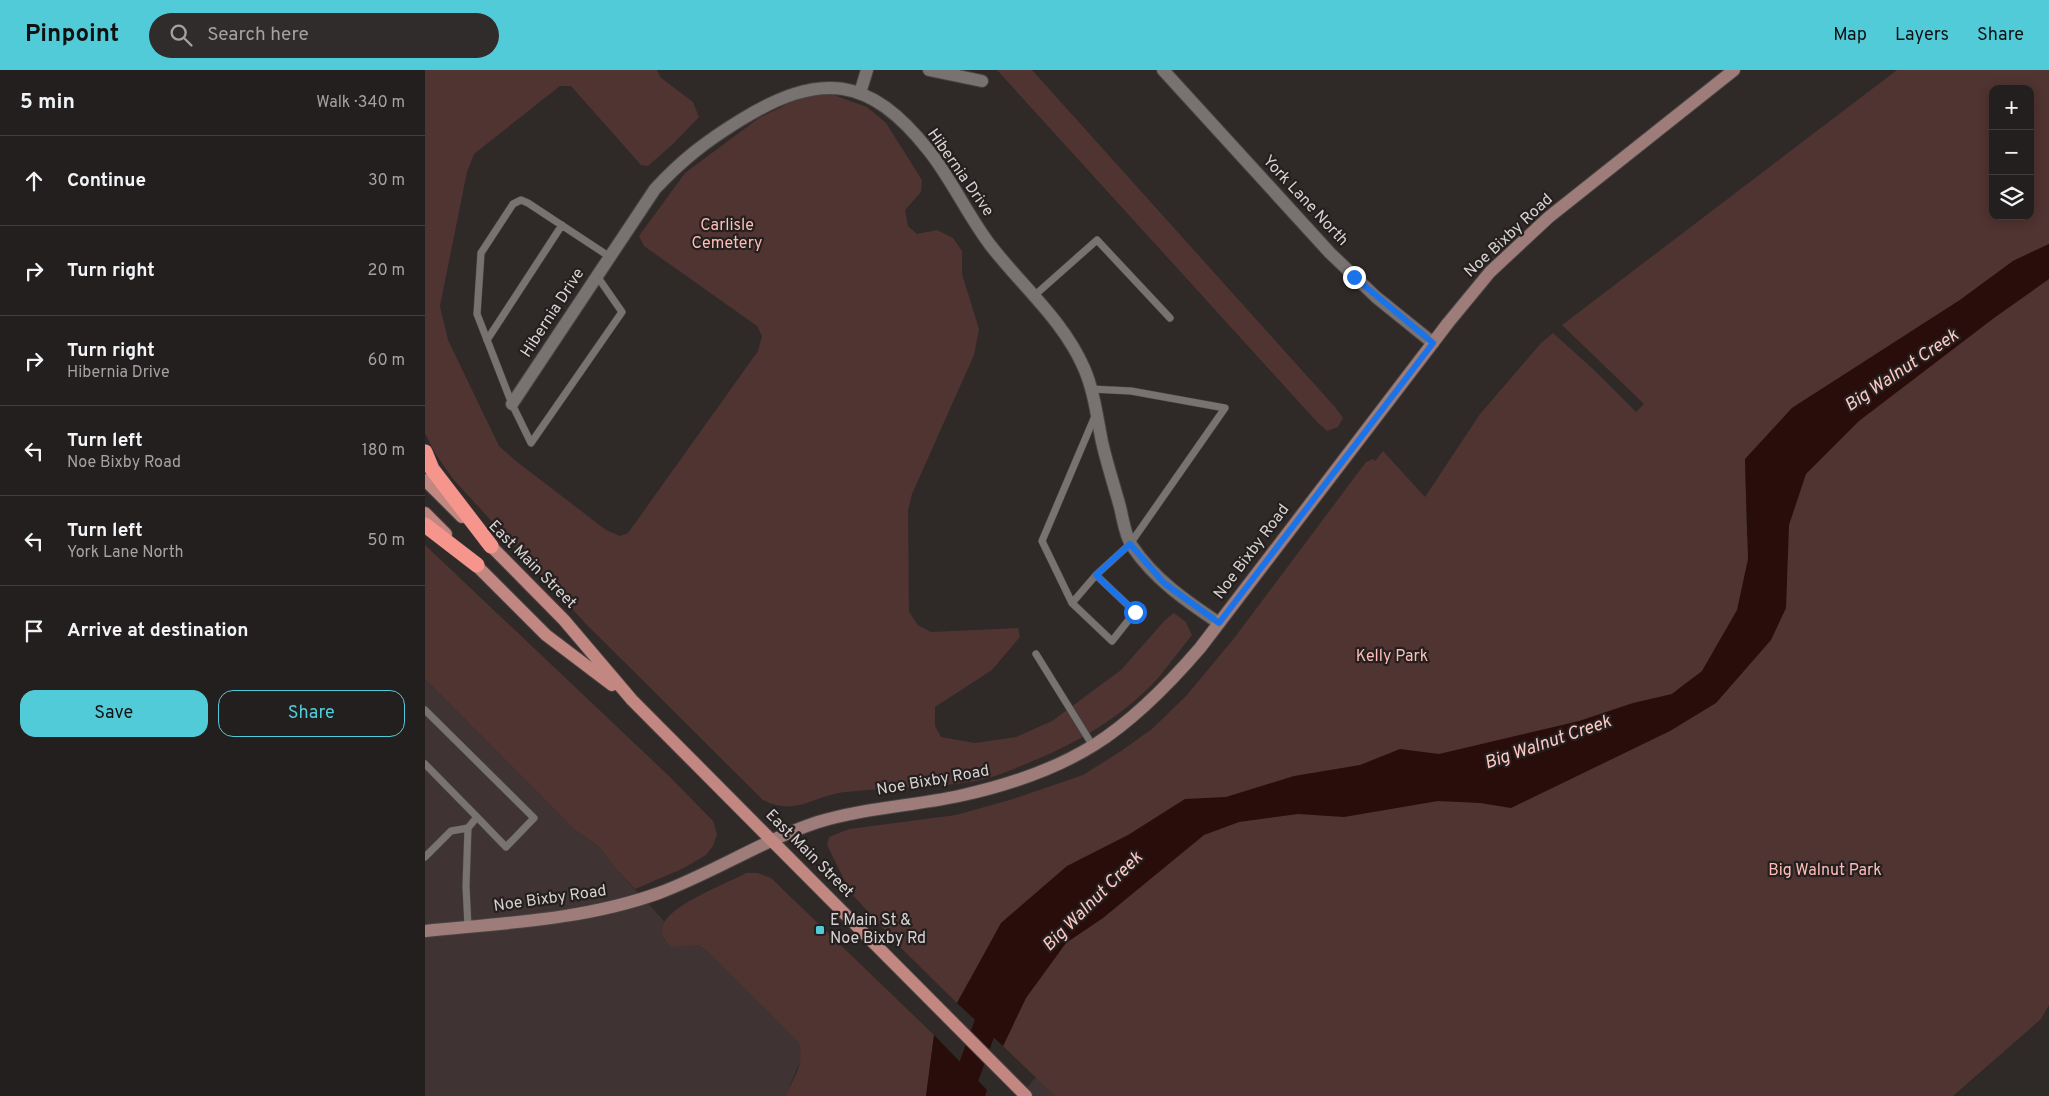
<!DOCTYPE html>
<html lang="en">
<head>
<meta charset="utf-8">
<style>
  body { margin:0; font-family:Overpass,sans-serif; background:#2f2c2b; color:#f1f3f6 }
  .controls { position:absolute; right:15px; top:15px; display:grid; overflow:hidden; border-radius:10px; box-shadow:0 2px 12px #0003 }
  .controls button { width:45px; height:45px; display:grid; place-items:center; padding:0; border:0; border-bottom:1px solid #403d3c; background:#231f1e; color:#f1f3f6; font:25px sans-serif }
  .stop { position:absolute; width:15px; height:15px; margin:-11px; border:4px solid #1a73e8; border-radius:50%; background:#fff }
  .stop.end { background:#1a73e8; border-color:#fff; box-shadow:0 1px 5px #0008 }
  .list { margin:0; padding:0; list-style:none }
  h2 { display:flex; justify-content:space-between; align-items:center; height:65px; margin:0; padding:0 20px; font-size:21px }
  h2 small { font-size:16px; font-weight:400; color:#a3a2a4 }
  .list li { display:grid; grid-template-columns:32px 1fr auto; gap:15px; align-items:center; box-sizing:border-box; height:90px; padding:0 20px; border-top:1px solid #403d3c }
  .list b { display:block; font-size:19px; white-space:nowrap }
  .list p { margin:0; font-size:16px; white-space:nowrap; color:#a3a2a4 }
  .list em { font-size:16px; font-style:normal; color:#a3a2a4 }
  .actions { display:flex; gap:10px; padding:15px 20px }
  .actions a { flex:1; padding:11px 0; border:1px solid #52cbd9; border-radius:15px; text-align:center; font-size:18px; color:#52cbd9 }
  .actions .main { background:#52cbd9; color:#111 }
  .icon { flex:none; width:28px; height:28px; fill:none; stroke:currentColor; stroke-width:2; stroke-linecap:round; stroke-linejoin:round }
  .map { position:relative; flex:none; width:1624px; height:1026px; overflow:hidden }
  header { display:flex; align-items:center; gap:30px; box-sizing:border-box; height:70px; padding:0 25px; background:#52cbd9; color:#111 }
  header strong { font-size:24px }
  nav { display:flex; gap:28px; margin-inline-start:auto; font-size:18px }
  .search { width:350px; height:45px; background:#2f2c2b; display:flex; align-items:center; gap:12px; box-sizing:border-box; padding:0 18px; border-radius:28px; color:#a3a2a4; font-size:19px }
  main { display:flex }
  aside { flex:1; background:#231f1e }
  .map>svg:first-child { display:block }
  .built { fill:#3f3433 }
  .green { fill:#4f3431; fill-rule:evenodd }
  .water { fill:#280d0b }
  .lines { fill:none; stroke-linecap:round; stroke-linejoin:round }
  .river { stroke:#280d0b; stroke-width:24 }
  .lane-casing { stroke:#494443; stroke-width:8 }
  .street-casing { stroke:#494443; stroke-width:14 }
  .secondary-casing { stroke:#494443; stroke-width:14 }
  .primary-casing { stroke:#494443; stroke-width:14 }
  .highway-casing { stroke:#494443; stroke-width:16 }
  .lane { stroke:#787271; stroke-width:7 }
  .street { stroke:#787271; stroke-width:12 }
  .secondary { stroke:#9e7c79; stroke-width:12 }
  .primary { stroke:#c38781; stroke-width:12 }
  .highway { stroke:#f5958c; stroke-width:15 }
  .route { stroke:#1a73e8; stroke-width:6 }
  .poi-dot { fill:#52cbd9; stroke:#25201f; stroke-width:2 }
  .labels { text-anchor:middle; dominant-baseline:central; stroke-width:4.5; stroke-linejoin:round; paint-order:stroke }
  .street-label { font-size:16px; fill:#d7d3d3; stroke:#25201f }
  .park-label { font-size:16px; fill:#febdb6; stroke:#25201f }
  .poi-label { font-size:16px; fill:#d7d3d3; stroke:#25201f; text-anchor:start }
  .water-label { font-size:18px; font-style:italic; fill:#fdc8c2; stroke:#25201f }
</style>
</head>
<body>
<header>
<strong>Pinpoint</strong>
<div class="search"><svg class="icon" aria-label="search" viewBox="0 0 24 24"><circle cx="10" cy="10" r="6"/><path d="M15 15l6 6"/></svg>Search here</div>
<nav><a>Map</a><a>Layers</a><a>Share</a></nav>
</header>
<main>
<aside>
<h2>5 min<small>Walk · 340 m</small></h2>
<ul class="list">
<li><svg class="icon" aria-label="ahead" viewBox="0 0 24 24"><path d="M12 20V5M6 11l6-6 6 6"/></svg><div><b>Continue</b></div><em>30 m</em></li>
<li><svg class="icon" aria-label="right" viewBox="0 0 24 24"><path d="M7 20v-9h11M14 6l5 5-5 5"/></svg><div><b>Turn right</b></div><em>20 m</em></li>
<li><svg class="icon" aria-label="right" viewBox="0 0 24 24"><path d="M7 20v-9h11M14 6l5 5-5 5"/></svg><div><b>Turn right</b><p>Hibernia Drive</p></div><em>60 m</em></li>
<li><svg class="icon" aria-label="left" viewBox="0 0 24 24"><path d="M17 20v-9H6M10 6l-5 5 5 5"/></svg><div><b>Turn left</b><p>Noe Bixby Road</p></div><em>180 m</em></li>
<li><svg class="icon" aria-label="left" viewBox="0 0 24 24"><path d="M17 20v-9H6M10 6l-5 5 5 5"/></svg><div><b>Turn left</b><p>York Lane North</p></div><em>50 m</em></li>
<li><svg class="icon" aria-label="arrive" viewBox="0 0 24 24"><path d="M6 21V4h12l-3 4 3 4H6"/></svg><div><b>Arrive at destination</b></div></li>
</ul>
<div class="actions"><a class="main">Save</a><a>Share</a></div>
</aside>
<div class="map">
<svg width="1624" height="1026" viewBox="0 0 1624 1026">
  <rect width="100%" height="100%" fill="#2f2928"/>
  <path class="built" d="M0,609L150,760L174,777L192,800L239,851L237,860L239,870L273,875L281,880L373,972L377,981L376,990L360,1026H0Z
    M611,1007L630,1026H595Z"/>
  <path class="green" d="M0,0H232L235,7L268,32L274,47L248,74L223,96L216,95L146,16H135L49,84L42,102L15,236L23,270L74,376L91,391L181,460L195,466L203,463L333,281L337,266L332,256L219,176L214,166L260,103L334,48L383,24L409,25L442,37L461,53L497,110L496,122L480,140L483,156L492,164L512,160L528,168L537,181V204L554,259L549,285L487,424L483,441L484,542L493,555L506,562L593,558L595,567L567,600L510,637V656L516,667L550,673L591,667L627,651L696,600L740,550L749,543L761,552L767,565C756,579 745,593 734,607C699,646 651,674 603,693C584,701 565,709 545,712C504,718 462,717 421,722C388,725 372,747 338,730L161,554L28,409L10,383L0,363Z
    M572,0H607L910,337L918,348L913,357L902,361L893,353Z
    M1472,0H1624V174L1588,191L1535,230L1367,338L1320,390L1322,468L1353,409L1624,196V935L1616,949L1528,1026H630L578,976L588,955L544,911L532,933L478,880L426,823L402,775L404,767L424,759L531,745L588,729L658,705L696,681L727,659L762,625L810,567L941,392L948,389L950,391L958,381L1000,427L1055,344L1116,273L1128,263L1168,299L1211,342L1219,334L1137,255ZM1568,19H1605V146H1568ZM1262,612L1258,628L1192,639L1247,624Z
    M0,475L244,706L288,751L292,764L288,776L281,785L257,799L210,819L192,800L174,777L150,760L0,609Z
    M321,803H333L346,808L509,965L501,1026H360C368,1009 382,990 373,972L281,880L273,875L246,877C241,872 237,867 237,860C237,837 302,814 321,803Z"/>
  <path class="water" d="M1624,174V209L1569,248L1434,351L1381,404L1364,455L1361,538L1346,570L1291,633L1245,661L1086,738L1055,733L1013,731L919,747L873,744L814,752L779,765L678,848L641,873L601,928L578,976L532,933L576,853L642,796L703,765L760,729L801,727L869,706L935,695L975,679L1014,684L1154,651L1208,633L1247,624L1277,601L1312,540L1323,489L1320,389L1367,338L1535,230L1588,191Z
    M509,965L562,1020L560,1026H501Z"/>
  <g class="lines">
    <path class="river" d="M535,1026L568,935L572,930"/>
    <defs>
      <path id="lane" d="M172,206L197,242L106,373L87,334L52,244L56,183L88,134L96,130L103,133L185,187
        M610,225L672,170L745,248
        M62,270L137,155
        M666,319L706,321L800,338L705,474L671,505L710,542L687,571L647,533L617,471L670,346
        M647,533L671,505
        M611,584L668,676
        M0,640L109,748L81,777L52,747L43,758
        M0,694L52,747
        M0,787L26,761L43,758L41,816L43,857"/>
      <path id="street" d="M504,0L557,11
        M738,0L905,183L951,227L1008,273
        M435,23L442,0
        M87,334L230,119C257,90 280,72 314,51C395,1 444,5 504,81C527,110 543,146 566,176C597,216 638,250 659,298C669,321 672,347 677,372C682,394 689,415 695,437C698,449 700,466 707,476C729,509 761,531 794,553"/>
      <path id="secondary" d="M0,861C78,853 159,850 234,823C288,803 338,770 393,752C439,738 487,736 534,726C580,716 629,700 669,675C709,650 744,614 775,578L1023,253L1065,202L1124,147L1309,0"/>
      <path id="primary" d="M0,410L37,447
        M0,443L21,464
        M60,470L139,550L207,630L601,1026
        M45,489L121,565L187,615"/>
      <path id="highway" d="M0,382L7,399L66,476
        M0,455L52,495"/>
    </defs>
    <use href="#lane" class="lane-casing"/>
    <use href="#street" class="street-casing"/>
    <use href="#secondary" class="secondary-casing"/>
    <use href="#primary" class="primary-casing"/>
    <use href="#highway" class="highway-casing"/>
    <use href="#lane" class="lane"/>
    <use href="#street" class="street"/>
    <use href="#secondary" class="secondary"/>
    <use href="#primary" class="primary"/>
    <use href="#highway" class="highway"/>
  </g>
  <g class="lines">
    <path class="route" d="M710,542L671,505L705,474L739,513L794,553L1008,273L929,207"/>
  </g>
  <rect class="poi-dot" x="390" y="855" width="10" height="10" rx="2.5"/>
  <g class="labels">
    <g class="street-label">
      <text transform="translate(535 103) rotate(55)">Hibernia Drive</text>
      <text transform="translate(880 131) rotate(47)">York Lane North</text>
      <text transform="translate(1084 166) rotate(-43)">Noe Bixby Road</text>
      <text transform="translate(128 243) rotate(-57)">Hibernia Drive</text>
      <text transform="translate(827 482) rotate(-53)">Noe Bixby Road</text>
      <text transform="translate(107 495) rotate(45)">East Main Street</text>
      <text transform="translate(508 711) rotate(-10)">Noe Bixby Road</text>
      <text transform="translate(384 784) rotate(45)">East Main Street</text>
      <text transform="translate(125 829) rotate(-8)">Noe Bixby Road</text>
    </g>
    <g class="park-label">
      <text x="302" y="156">Carlisle<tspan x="302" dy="18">Cemetery</tspan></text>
      <text x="967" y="587">Kelly Park</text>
      <text x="1400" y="801">Big Walnut Park</text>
    </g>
    <g class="poi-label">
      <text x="405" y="851">E Main St &amp;<tspan x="405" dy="18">Noe Bixby Rd</tspan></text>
    </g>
    <g class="water-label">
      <text transform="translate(1477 301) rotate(-34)">Big Walnut Creek</text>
      <text transform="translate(1123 673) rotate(-19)">Big Walnut Creek</text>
      <text transform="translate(668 832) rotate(-45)">Big Walnut Creek</text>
    </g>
  </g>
</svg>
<div class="controls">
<button>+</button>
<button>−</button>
<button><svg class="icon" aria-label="layers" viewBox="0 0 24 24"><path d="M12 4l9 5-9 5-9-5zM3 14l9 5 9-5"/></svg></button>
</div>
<div class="stop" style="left:710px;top:542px"></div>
<div class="stop end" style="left:929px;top:207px"></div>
</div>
</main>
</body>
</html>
